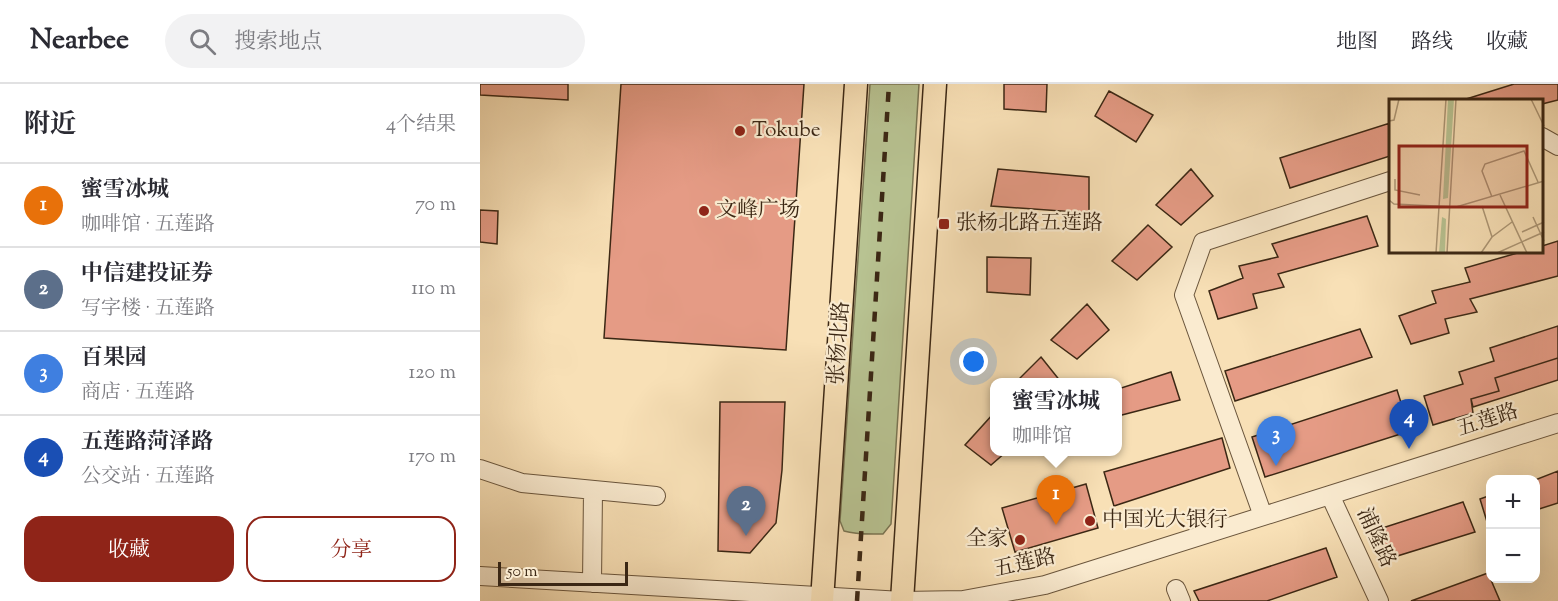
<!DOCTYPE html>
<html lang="zh">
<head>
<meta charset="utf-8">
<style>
  body { margin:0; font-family:"Sorts Mill Goudy","Noto Serif SC",serif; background:#f2f2f3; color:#2b2b33 }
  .controls { position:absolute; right:18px; bottom:18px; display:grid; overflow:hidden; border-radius:12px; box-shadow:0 6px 24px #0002 }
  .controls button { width:54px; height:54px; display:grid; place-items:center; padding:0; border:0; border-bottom:2px solid #e1e1e2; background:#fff; color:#2b2b33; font:30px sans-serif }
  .scale { position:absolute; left:18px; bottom:15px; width:130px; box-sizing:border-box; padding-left:6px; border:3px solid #3b2714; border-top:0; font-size:16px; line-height:21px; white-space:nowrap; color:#3b2714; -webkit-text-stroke:4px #faebd0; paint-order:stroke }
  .you { position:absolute; left:494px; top:278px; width:21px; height:21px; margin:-15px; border:4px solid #fff; border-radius:50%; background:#1a73e8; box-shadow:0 0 0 9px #1a73e833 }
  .badge { display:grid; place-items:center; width:39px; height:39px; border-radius:50%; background:#8f2418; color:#fff; font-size:20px; font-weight:700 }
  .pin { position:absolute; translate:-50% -50px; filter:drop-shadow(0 2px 3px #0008) }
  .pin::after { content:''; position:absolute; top:32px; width:21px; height:18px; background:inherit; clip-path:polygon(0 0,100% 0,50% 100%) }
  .popup { position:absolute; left:510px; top:294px; width:132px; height:78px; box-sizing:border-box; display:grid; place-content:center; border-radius:12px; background:#fff; filter:drop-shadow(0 2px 4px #0005); font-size:20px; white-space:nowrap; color:#7c7c81 }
  .popup b { font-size:22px; color:#2b2b33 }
  .popup::after { content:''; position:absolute; left:50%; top:100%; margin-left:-12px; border:12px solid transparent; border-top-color:#fff }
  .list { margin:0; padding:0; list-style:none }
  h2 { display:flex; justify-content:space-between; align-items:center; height:78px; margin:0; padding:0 24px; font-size:26px }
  h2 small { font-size:20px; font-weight:400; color:#7c7c81 }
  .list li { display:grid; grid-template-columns:39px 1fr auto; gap:18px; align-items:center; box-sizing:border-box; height:84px; padding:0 24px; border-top:2px solid #e1e1e2 }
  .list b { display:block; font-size:22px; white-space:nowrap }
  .list p { margin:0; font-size:20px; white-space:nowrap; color:#7c7c81 }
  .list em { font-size:20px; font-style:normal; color:#7c7c81 }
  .actions { display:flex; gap:12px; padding:18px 24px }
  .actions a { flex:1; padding:14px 0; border:2px solid #8f2418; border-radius:18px; text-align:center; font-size:21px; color:#8f2418 }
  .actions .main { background:#8f2418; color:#fff }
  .icon { flex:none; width:33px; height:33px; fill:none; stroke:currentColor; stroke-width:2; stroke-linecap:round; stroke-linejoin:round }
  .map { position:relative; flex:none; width:1078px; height:517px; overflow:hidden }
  header { display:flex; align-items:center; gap:36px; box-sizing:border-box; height:84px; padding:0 30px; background:#fff; border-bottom:2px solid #e1e1e2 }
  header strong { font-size:28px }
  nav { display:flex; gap:33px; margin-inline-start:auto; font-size:21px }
  .search { width:420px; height:54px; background:#f2f2f3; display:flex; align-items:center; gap:15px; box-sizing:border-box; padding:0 21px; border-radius:33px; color:#7c7c81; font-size:22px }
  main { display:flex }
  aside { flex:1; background:#fff }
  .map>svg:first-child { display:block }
  .green { fill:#b8c392; stroke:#7a7553; stroke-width:1.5 }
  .building { fill:#e59b85; stroke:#3b2714; stroke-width:1.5 }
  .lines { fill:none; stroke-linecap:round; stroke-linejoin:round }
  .minor-casing { stroke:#6a553c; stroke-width:20 }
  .major-casing { stroke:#3b2714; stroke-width:25 }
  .minor { stroke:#faebd0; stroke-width:18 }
  .major { stroke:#f8e0b6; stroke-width:22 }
  .rail { stroke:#3b2714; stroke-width:4.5; stroke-dasharray:10 10; stroke-linecap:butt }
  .poi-dot { fill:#8f2418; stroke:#faebd0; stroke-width:2 }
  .labels { text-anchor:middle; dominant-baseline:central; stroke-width:4.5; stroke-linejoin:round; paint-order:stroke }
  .poi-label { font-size:21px; fill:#3b2714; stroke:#faebd0; text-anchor:start }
  .street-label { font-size:21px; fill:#3b2714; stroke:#faebd0 }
  .inset-road { fill:none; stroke:#ac9675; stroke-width:1.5 }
  .view { fill:#8f2418; fill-opacity:0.15; stroke:#8f2418; stroke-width:3 }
  .inset-edge { fill:none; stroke:#3b2714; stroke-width:3 }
</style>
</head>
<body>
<header>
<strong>Nearbee</strong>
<div class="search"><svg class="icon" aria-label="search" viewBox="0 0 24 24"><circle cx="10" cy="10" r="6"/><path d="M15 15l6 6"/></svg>搜索地点</div>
<nav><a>地图</a><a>路线</a><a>收藏</a></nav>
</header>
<main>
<aside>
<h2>附近<small>4个结果</small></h2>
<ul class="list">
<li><span class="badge" style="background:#e8710a">1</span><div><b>蜜雪冰城</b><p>咖啡馆 · 五莲路</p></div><em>70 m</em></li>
<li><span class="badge" style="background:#5c6f8a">2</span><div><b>中信建投证券</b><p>写字楼 · 五莲路</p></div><em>110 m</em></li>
<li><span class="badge" style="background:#3f7fe0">3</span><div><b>百果园</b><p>商店 · 五莲路</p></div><em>120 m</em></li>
<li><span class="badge" style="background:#1a4fb4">4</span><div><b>五莲路菏泽路</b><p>公交站 · 五莲路</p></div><em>170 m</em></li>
</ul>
<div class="actions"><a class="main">收藏</a><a>分享</a></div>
</aside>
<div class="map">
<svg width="1078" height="517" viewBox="0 0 1078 517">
  <rect width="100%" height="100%" fill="#f8e0b6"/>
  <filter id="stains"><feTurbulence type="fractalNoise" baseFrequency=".00333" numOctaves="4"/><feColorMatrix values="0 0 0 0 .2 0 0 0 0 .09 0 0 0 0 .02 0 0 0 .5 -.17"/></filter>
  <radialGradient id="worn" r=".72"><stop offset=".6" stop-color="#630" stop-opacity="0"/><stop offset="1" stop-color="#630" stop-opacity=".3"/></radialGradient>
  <path class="green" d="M390,0H439L411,440L403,450C390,450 377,451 364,447L360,437Z"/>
  <path class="building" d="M0,0H88V16L0,11Z
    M141,0H324L306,266L124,254Z
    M524,0H567L566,28L524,25Z
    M1034,0H1078V16L1062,20V16H983Z
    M629,7L673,31L656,58L615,32Z
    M910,39V72L810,104L800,74Z
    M518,85L609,93V129L511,122Z
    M711,85L733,112L701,141L676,121Z
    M0,126L18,127L17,160L0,158Z
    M887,132L898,162L798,190L804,203L773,210L777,224L738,235L729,207L763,194L759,182L798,173L792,160Z
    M668,141L692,163L657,196L632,177Z
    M1078,157V192L990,215L997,228L965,235L969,249L931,260L919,232L956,219L952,207L990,198L985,184L1041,168H1062V162Z
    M507,173L551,174L550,211L507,208Z
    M607,220L629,246L597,275L571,256Z
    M1078,242V274L1015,294L1019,307L991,315L993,329L953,341L944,312L983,300L979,288L1014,277L1010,264Z
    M880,245L892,273L755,317L745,287Z
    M561,273L581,298H536Z
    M1078,274V296L993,323L991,315L1019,307L1015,294Z
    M691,288L700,316L638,332V305Z
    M917,306L930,347L785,393L772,353Z
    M240,318H305L302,386L296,439L270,469L238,467Z
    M514,329V368H526L511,381L485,361Z
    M742,354L750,384L634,422L624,388Z
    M1078,387V419L1056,426L1055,396Z
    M606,400L618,444L535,468L522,424Z
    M1011,411V440L1008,441L1000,415Z
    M983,418L995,448L901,477L887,449Z
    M846,464L857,493L787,517H719L714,507Z
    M1008,489L1020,517H931Z"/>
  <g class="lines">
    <defs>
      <path id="minor" d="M1062,53L1078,62
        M0,385L42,399L176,412
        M850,411L899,517
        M783,432L704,211L723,158L910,97
        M0,492L422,517L483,516L565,501L1078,339
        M112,499L113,407
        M696,505L701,517"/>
      <path id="major" d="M342,517L376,0
        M422,517L455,0"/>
    </defs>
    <use href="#minor" class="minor-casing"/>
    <use href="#major" class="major-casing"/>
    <use href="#minor" class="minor"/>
    <use href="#major" class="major"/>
    <path class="rail" d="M377,517L409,0"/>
  </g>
  <g class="poi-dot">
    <circle cx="260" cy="47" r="6"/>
    <circle cx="224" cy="127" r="6"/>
    <rect x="458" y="134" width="12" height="12" rx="3"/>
    <circle cx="610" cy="437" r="6"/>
    <circle cx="540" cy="456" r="6"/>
  </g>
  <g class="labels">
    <g class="poi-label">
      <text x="272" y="47">Tokube</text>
      <text x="236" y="127">文峰广场</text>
      <text x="476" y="140">张杨北路五莲路</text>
      <text x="622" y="437">中国光大银行</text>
      <text x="528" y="456" text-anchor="end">全家</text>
    </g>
    <g class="street-label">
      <text transform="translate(360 259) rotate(-86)">张杨北路</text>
      <text transform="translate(1008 337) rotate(-18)">五莲路</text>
      <text transform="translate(895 454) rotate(65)">浦隆路</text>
      <text transform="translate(545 480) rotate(-13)">五莲路</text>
    </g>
  </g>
  <g transform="translate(909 15)">
    <rect width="154" height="154" fill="#f8e0b6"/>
    <path d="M59,0H65L59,99L54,100ZM53,118L57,120L56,154H50Z" fill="#b8c392"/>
    <path class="inset-road" d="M142,0L155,27M0,22L5,21L10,0M6,80V91L31,96M111,96L138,154M103,98L93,72L96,65L135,52L149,83M0,101L5,105L67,108L155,82M93,107L103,138M144,118L155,142M133,133L155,123M47,154L57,0M58,154L67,0M92,154L103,138L123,123M108,154L155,133"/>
    <path class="view" d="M10,47H138V108H10Z"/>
    <rect width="154" height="154" class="inset-edge"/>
  </g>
  <rect width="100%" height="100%" filter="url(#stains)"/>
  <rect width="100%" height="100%" fill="url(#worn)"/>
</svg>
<div class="controls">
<button>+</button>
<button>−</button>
</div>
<div class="scale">50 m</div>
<div class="you"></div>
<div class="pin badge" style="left:576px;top:441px;background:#e8710a">1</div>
<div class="popup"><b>蜜雪冰城</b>咖啡馆</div>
<div class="pin badge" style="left:266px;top:452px;background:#5c6f8a">2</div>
<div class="pin badge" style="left:796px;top:382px;background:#3f7fe0">3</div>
<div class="pin badge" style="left:929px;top:365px;background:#1a4fb4">4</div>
</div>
</main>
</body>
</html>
